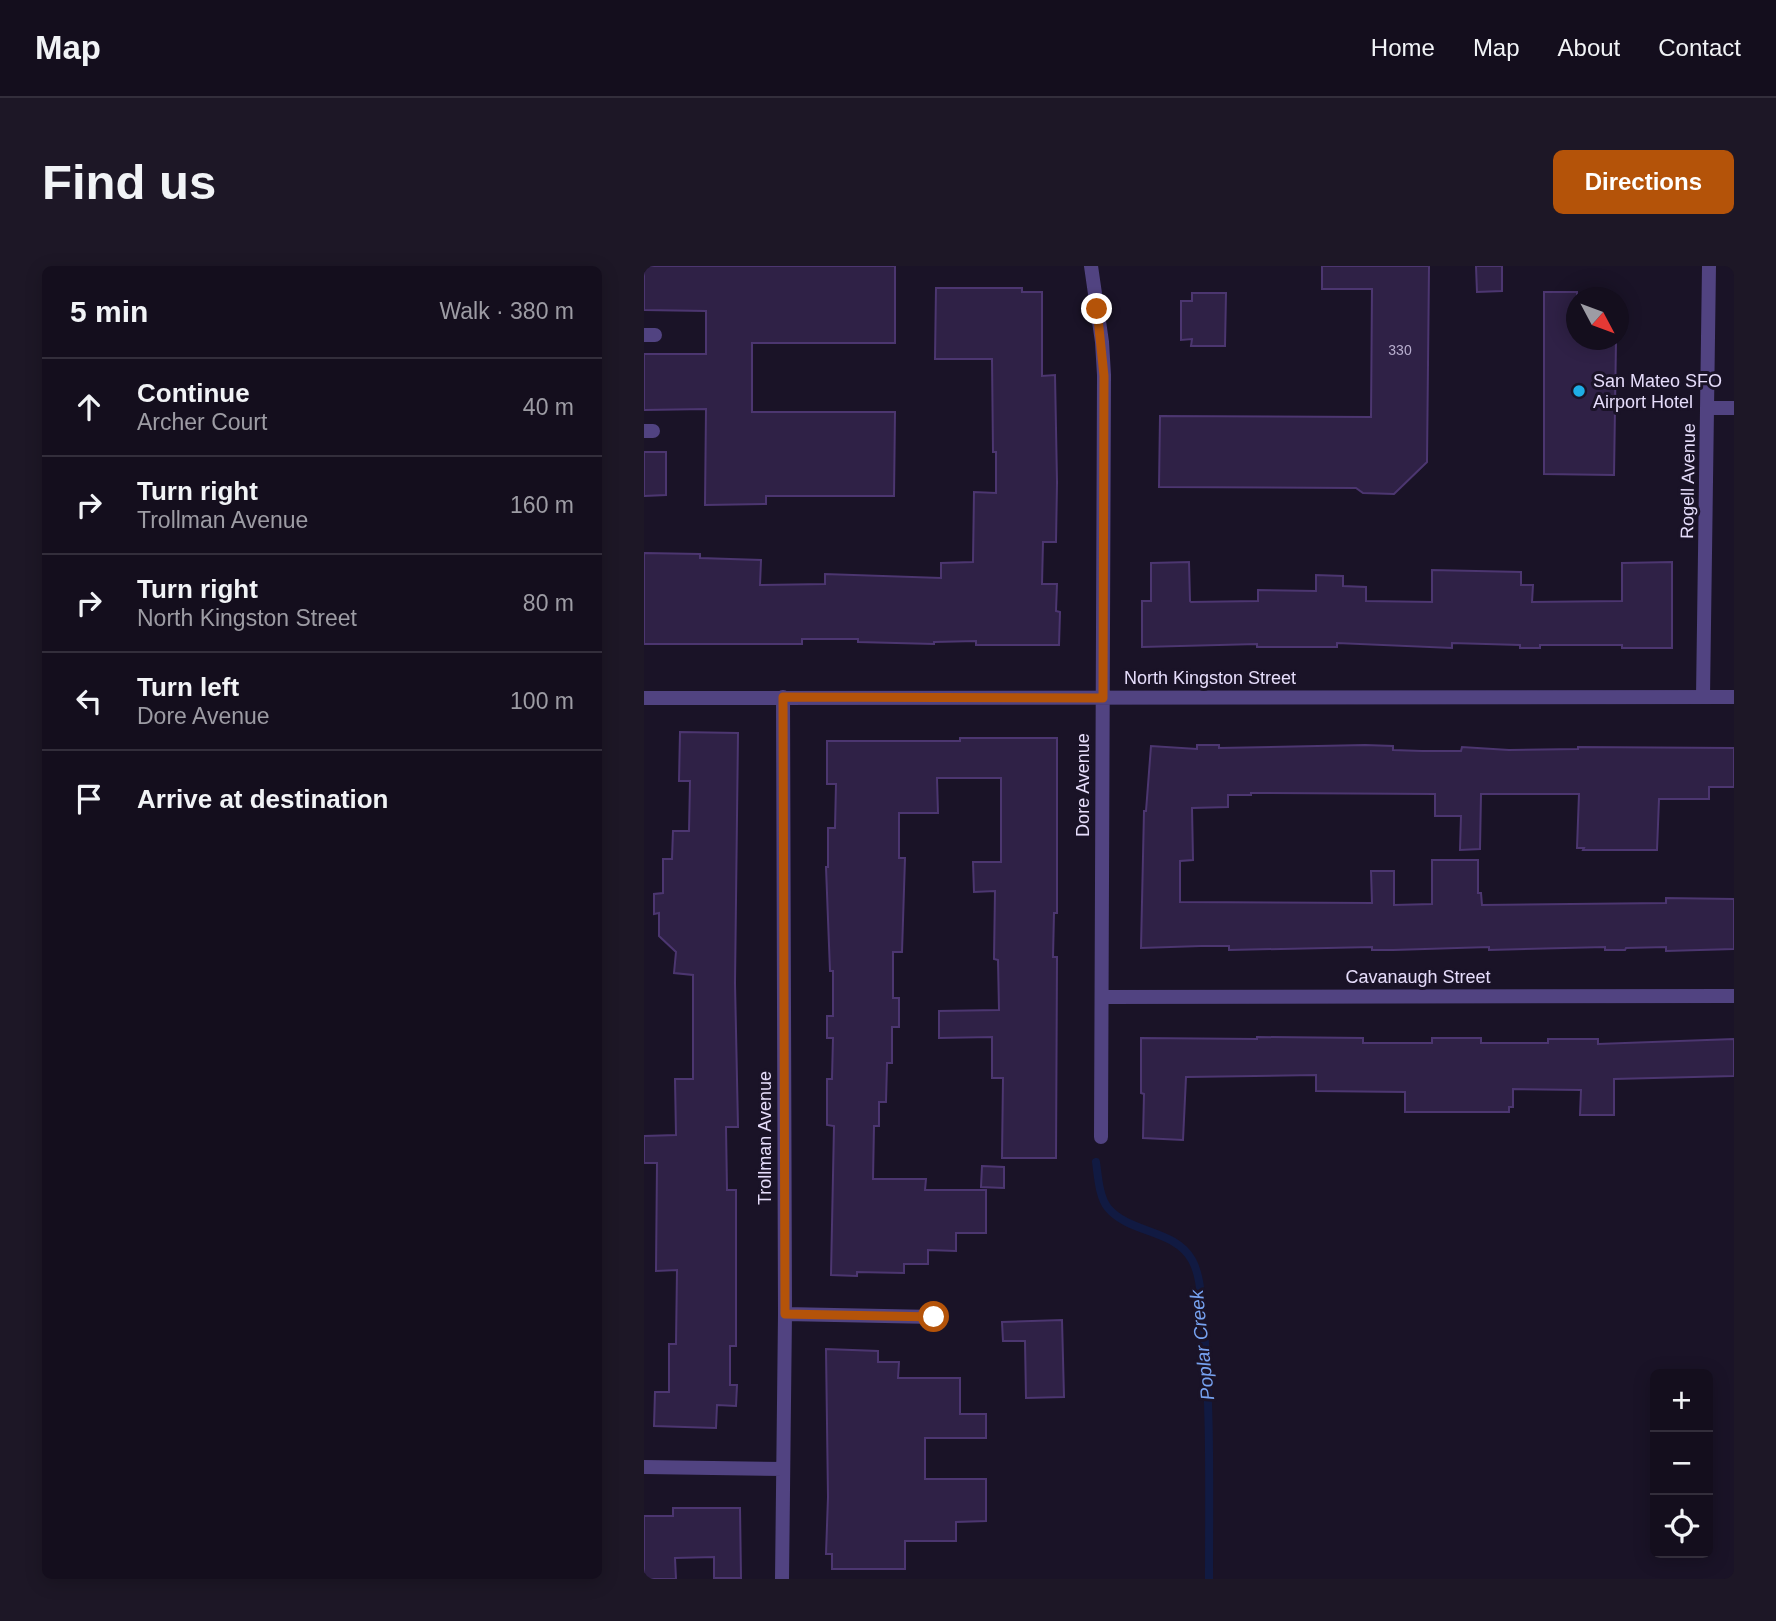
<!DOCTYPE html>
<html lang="en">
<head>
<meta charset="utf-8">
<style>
  body { margin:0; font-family:Helvetica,sans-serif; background:#1d1726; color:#f1f3f6 }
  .controls { position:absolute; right:21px; bottom:21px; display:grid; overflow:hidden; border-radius:10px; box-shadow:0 4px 18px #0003 }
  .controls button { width:63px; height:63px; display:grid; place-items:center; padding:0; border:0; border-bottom:2px solid #332e3b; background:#140e1d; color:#f1f3f6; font:35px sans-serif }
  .compass { position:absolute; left:922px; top:21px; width:63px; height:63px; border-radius:50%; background:#140e1d; box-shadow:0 4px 18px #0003; rotate:131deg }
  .stop { position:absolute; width:21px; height:21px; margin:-16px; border:5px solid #b45309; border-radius:50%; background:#fff }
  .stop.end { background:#b45309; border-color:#fff; box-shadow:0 2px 7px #0008 }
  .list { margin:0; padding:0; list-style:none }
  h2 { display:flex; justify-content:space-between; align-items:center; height:91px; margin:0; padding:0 28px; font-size:30px }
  h2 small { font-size:23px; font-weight:400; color:#9d9ca4 }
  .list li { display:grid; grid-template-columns:46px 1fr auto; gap:21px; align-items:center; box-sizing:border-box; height:98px; padding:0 28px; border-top:2px solid #332e3b }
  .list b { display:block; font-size:26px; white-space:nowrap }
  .list p { margin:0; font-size:23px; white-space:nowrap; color:#9d9ca4 }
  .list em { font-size:23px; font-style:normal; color:#9d9ca4 }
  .icon { flex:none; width:38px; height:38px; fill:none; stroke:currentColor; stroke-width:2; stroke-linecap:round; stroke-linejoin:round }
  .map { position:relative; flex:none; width:1090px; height:1313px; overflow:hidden; border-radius:10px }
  header { display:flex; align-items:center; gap:42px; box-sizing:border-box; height:98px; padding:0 35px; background:#140e1d; border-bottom:2px solid #332e3b }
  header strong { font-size:33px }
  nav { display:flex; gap:38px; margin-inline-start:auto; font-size:24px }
  .intro { display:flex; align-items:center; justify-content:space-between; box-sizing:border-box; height:168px; padding:0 42px }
  h1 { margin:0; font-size:49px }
  .button { padding:18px 32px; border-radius:10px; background:#b45309; color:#fff; font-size:24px; font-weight:700 }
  main { display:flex; gap:42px; padding:0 42px }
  aside { flex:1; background:#140e1d; border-radius:10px; box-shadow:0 4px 18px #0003 }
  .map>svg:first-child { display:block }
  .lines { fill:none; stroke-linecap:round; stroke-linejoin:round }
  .stream { stroke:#111a42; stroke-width:8 }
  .building { fill:#2f2146; stroke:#4c3670; stroke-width:2 }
  .street { stroke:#514381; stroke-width:14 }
  .route { stroke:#b45309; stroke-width:9 }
  .poi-dot { fill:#1eaee6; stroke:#1a1327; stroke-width:2.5 }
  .labels { text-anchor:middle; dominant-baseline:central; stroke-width:6; stroke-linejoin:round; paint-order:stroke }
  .number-label { font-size:14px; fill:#b8aece }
  .poi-label { font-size:18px; fill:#e6ddfb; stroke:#1a1327; text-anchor:start }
  .street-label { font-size:18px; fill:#e6ddfb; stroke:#1a1327 }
  .water-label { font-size:19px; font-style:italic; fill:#77a2f0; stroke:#1a1327 }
</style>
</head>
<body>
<header>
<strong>Map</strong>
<nav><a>Home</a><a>Map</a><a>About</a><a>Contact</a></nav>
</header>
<div class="intro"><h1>Find us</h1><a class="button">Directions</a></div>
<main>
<aside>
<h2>5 min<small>Walk · 380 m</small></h2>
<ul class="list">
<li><svg class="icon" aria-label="ahead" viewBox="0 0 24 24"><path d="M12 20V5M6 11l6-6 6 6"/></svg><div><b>Continue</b><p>Archer Court</p></div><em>40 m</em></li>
<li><svg class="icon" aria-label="right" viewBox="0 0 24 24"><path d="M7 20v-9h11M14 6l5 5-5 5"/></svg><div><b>Turn right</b><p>Trollman Avenue</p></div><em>160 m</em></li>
<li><svg class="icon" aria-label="right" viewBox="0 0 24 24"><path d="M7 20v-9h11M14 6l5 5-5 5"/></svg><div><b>Turn right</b><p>North Kingston Street</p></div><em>80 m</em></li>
<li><svg class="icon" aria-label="left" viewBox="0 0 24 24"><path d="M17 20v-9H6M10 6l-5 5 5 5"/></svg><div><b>Turn left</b><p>Dore Avenue</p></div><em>100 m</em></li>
<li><svg class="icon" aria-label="arrive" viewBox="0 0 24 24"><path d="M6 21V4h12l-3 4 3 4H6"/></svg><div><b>Arrive at destination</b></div></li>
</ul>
</aside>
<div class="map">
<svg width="1090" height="1313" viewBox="0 0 1090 1313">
  <rect width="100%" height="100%" fill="#1a1327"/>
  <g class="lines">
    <path class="stream" d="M452,896C454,910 455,931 464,942C486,968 531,963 548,994C557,1010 557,1034 559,1052C567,1139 565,1226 565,1313"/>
  </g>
  <path class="building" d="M0,0H251V77H108V146H251L250,230H122V238L61,239L62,143L0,144V88H62V45L0,44Z
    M678,0H785L783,196L750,228L719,227L712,222L515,221L516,150L727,151L728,23H678Z
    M832,0H858V25L833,26Z
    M292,22H378V26H398V110L411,109L413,216L412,276H399L398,318H413L412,345L416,346L415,379H332V375L290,376V378L214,376V373H158V378H0V287L56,288V292L117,294L116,319L181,318V308L297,312V297L329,296L330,226L352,227V186H349L348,93H291Z
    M900,26H933V74H972L970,209L900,208Z
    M548,27H582L581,80H547L548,73L537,74V35H548Z
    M0,186H22V229L0,230Z
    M545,296L546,335L547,336L614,335V324L672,325V309L699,310V320L722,321V335L788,336V304L877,306V319H889L888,336L978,335V297L1028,296V382H978V379H896V382H876V379L808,377V382L693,377V381H613V378L498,381V335H507V297Z
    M36,466L94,467L91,717L94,861H82L83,924H92V1080H86V1119H93L92,1140L73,1139L72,1162L10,1160L11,1126H25V1078H32L33,1004L12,1005L13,897H0V870L32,869L31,813H49V709L30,707L32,686L15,670V647L10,648V628L19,627V593H28L29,565H45L46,515H35Z
    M316,472H413V647H410L409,691H413L412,892H358L359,812H348V771L295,772V745L355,744L354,694L350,693L351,625L330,626L329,596H357V512H293L294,547H255V592H261L258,686H249V732H255V761H248V797H243L242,836H235V860H230L229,913H282L281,924H342V967H312V985L284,984V998H260V1007L213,1006V1010L187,1009L190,860L183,859V813H188L189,772H183V750H189V705H186L182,601H184V562H191L192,518H183V475H316Z
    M553,479H575V482L721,479L749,480V484L778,485H817L818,481L865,484L934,483V481L1090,482V521H1065V533H1015L1013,584H939L940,582H933L935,528H837L836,583L816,584L817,550H791V528L607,527V529H584V541L548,542L549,594L536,595V636L728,637L727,605H750V639L788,638V594H834V627H837L838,639L1022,637V632L1090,633V683L1022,685V681L982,682L981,684H961V681L845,684V681L749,684H728V681L585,684V680H557L497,682L500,545H502L507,480L553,483Z
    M613,771L719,772V777H788V772H837V777H904V773H954V778L1090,773V810L970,813V849H936L937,824L869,823V841H865V846H761V826L672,825V809L542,811L539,874L499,872L500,828L497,827V772L613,773Z
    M338,900L360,901V922L337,921Z
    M418,1054L420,1131L382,1132L381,1075H359L358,1056Z
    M182,1083L234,1085V1096H255L254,1112H316V1148H342V1172H281V1213H342V1255L312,1256V1275H261V1303H188V1288H182L184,1231Z
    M29,1242H96L97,1312H70V1291L31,1292L32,1313H0V1250H29Z"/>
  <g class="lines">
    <path class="street" d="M447,0L458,76L460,109L457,871
      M0,69H11
      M1064,142H1090
      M0,165H9
      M1059,431L1065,0
      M0,432L1090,431
      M458,731L1090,730
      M141,1048L290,1051
      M0,1201L139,1203
      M138,1313L141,1048L139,431"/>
  </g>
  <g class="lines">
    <path class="route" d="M290,1051L141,1048L139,431L459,432L460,110L453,43"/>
  </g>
  <circle class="poi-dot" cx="935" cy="125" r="7"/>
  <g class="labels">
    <g class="number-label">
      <text x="756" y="84">330</text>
    </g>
    <g class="poi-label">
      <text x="949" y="115">San Mateo SFO<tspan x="949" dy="21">Airport Hotel</tspan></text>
    </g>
    <g class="street-label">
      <text transform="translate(1044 215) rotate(-89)">Rogell Avenue</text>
      <text x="566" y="412">North Kingston Street</text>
      <text transform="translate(439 519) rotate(-90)">Dore Avenue</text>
      <text x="774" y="711">Cavanaugh Street</text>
      <text transform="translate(121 872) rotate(-90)">Trollman Avenue</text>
    </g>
    <g class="water-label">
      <text transform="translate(558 1079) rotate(-96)">Poplar Creek</text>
    </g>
  </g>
</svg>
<div class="controls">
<button>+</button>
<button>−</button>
<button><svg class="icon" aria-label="locate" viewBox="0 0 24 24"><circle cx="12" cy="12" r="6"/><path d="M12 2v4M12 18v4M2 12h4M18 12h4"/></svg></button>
</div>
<svg class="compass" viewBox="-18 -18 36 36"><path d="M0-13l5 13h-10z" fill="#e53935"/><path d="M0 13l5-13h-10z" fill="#9d9ca4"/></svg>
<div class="stop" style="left:290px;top:1051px"></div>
<div class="stop end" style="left:453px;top:43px"></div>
</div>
</main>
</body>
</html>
